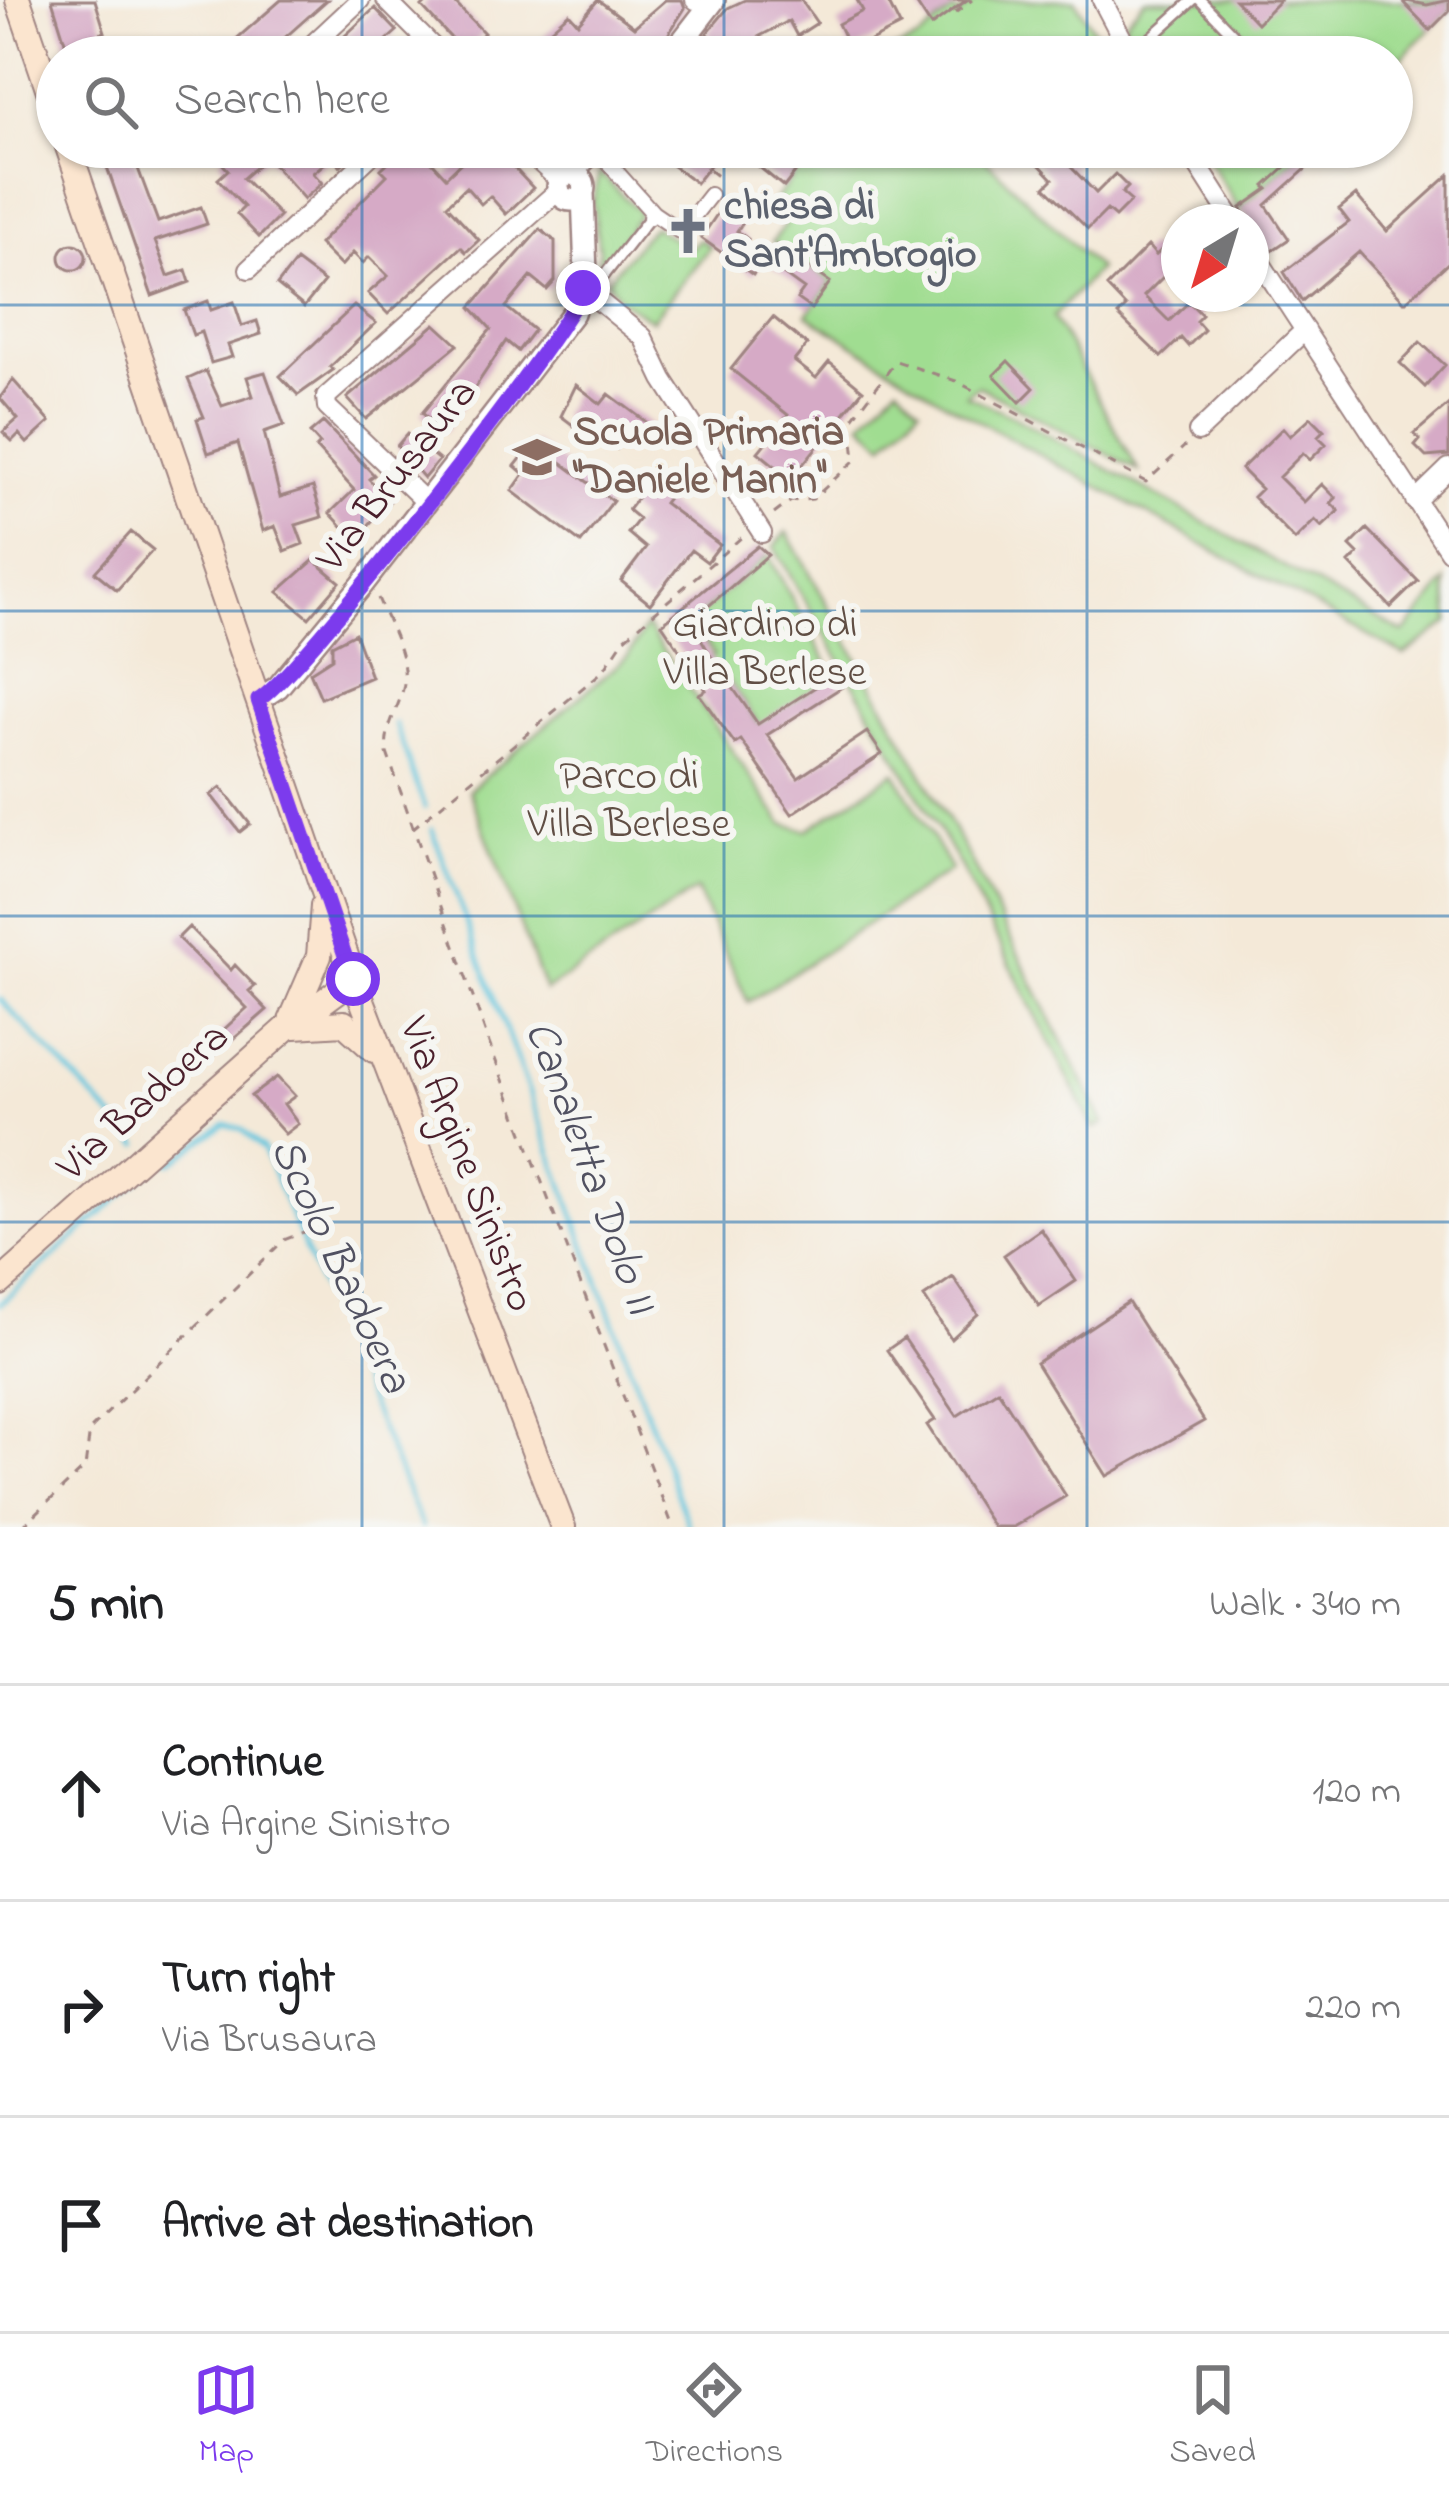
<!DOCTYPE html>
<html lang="en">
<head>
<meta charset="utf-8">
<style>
  body { margin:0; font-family:"Indie Flower",sans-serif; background:#f6f6f6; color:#202124 }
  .compass { position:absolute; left:1161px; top:204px; width:108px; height:108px; border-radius:50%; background:#fff; box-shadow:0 3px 9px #0004; rotate:218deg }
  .stop { position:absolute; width:36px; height:36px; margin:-27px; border:9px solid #7c3aed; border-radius:50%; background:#fff }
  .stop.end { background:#7c3aed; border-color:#fff; box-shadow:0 3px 12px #0008 }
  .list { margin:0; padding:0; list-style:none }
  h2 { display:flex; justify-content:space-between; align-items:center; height:156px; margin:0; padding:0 48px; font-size:51px }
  h2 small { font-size:39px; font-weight:400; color:#757577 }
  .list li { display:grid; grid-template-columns:78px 1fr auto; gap:36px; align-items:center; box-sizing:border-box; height:216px; padding:0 48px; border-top:3px solid #e0e0e0 }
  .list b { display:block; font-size:45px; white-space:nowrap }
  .list p { margin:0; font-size:39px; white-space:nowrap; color:#757577 }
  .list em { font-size:39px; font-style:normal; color:#757577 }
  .icon { flex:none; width:66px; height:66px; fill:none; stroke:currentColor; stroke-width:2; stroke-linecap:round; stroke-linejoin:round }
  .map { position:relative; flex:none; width:1449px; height:1527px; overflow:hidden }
  .search { position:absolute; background:#fff; box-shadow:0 3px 9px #0004; left:36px; right:36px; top:36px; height:132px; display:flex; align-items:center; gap:30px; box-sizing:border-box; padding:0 42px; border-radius:66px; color:#757577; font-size:45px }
  .sheet { height:804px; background:#fff }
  nav { display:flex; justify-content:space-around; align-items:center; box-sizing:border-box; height:168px; border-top:3px solid #e0e0e0; background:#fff; font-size:33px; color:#757577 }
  nav a { display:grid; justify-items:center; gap:6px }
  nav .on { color:#7c3aed }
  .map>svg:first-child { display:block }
  .green { fill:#a0dd91; stroke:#757e5e; stroke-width:3 }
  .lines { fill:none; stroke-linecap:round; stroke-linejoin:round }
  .stream { stroke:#61c6de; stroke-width:4.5 }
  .building { fill:#d6aac6 }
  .service-casing { stroke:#9f8482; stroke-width:14 }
  .pedestrian-casing { stroke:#9f8482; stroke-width:18 }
  .minor-casing { stroke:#9f8482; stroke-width:22 }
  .tertiary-casing { stroke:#9f8482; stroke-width:26 }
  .secondary-casing { stroke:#9f8482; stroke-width:28 }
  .path { stroke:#9f8482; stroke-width:3; stroke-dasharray:9 9; stroke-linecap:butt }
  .service { stroke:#fff; stroke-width:9 }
  .pedestrian { stroke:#fff; stroke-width:14 }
  .minor { stroke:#fff; stroke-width:18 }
  .tertiary { stroke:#fff; stroke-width:21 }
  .secondary { stroke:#fbe5cf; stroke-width:24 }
  .route { stroke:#7c3aed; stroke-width:15 }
  .grid { fill:none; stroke:#1f6fb2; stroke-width:3; stroke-opacity:0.55 }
  .labels { text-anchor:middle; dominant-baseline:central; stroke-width:12; stroke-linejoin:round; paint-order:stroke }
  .worship-label { font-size:42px; font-weight:bold; fill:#5b616d; stroke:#f6f6f2; text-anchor:start }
  .education-label { font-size:42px; font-weight:bold; fill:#785e54; stroke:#f6f6f2; text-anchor:start }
  .street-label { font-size:42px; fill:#4a1f2b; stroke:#f6f6f2 }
  .park-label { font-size:42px; fill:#604e44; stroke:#f6f6f2 }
  .water-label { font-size:45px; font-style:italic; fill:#515161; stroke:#f6f6f2 }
</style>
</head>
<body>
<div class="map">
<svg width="1449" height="1527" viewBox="0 0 1449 1527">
  <rect width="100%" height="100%" fill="#f6f6f2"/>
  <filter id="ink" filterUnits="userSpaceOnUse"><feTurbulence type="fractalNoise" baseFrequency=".00833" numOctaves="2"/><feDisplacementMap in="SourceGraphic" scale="24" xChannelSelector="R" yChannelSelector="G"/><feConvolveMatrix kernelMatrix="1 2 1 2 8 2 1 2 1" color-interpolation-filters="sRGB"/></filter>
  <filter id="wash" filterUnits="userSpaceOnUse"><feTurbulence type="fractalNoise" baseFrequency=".004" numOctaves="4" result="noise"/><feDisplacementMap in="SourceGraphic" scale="48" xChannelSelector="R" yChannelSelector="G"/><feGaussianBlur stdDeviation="2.7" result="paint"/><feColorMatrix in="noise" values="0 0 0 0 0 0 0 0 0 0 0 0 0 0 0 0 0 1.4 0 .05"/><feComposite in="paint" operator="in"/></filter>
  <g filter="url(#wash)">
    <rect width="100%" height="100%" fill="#f4e9d8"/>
    <path class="green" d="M977,0H1075L1101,41L1085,57H876L918,40L953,10L958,15Z
      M1145,0H1449V11L1392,67V57H1144L1124,23Z
      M815,147H991L982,156L1098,269L1053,317L1138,470L978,386L966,395L1015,417L1404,633L1446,582L1449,623L1404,655L948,404L807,315L830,282L772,242L786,224L770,207Z
      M1200,147H1307L1239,209Z
      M599,172L640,213L601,270L593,203Z
      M653,226L690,249L699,239L710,247L652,320L622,301L607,280Z
      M898,385L920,407L884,444L862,422Z
      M787,532L971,861L1104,1123L1094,1129L960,866L774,547Z
      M768,555L834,675L761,727L717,665L706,662L714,655L691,621Z
      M646,626L783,824L807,830L895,772L951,870L748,1002L696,890L545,991L469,790L628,656Z"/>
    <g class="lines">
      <path class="stream" d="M395,724L425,808
        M432,829L689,1527
        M0,999L139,1145
        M152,1157L172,1163L225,1124L242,1129L263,1149L422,1527
        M0,1304L157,1164"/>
    </g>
    <g id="blocks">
      <path class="building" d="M52,0H95L105,32L66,45Z
        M281,0H327L263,57H249L234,41Z
        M429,0H452L484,33L464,52L422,7Z
        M598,0L634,27L665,0H682L685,8L654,57H562L543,36L569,13L578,23Z
        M745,0H801L817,23L797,36L789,21L760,36L786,57H733L707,33L728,8Z
        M857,0H887L900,26L851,51L838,24L863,11Z
        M914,0H967L931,26Z
        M1235,0H1280L1257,23Z
        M1401,0L1427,5L1449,0V11L1430,30Z
        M375,8L397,31L368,57H322Z
        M100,147H130L158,222L201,207L207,224L155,241L168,276L186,270L190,282L152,296Z
        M232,147H360L340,166L332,157L313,173L322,183L304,199L267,157L243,178L280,216L259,237L237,214L244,207L218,179L228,170L219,160Z
        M404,147H418L446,177L470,154L464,147H510L503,156L533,188L506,214L490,196L481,204L466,187L447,205L479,240L466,252L461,247L388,314L368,293L388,276L369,257L363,263L353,253L341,266L319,244L387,175L381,169Z
        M676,147H724L696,183L665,160Z
        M766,147H815L784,187L753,162Z
        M1046,147H1092L1071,167L1096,193L1115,174L1128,187L1122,193L1131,201L1115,217L1107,210L1088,229L1045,187L1053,179L1034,159Z
        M1299,155L1309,166L1266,205L1289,239L1270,252L1241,208L1268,189L1265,186Z
        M1449,175V262L1405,302L1359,252L1302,301L1284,272L1349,222L1339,209L1356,195L1387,231Z
        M722,207L743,222L737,231L748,239L741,249L761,263L753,275L701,238Z
        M540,229L555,241V281L547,290L531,277L506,307L534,330L518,351L506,341L445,432L422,413L491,329L471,307Z
        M1179,233V281L1169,271L1144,296L1169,321L1189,302L1202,315L1196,321L1204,330L1188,346L1181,338L1161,357L1118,315L1126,307L1107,287L1148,246L1156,255Z
        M60 257a13 13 0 1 1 26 0a13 13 0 1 1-26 0Z
        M777,245L830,282L811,309L797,299L804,289L765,261Z
        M296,261L324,282L304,307L277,285Z
        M208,301L211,310L234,302L242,326L257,321L261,334L228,345L232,357L211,363L201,332L193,335L184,310Z
        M354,306L376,323L330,367L333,370L298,395L280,376Z
        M773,317L807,345L794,361L816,378L829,362L863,390L791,479L758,452L788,415L731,369Z
        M435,324L458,345L366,419L347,398Z
        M1420,342L1445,365L1425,387L1400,363Z
        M1008,361L1034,388L1020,402L994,375Z
        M206,371L222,406L253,396L247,377L265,372L284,425L264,432L280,497L313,487L322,517L296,525L303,544L285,551L275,526L263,531L238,443L208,453L197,419L204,417L188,379Z
        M13,380L50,422L27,443L19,434L12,441L3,432L18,419L0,398Z
        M576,385L601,404L609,394L653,427L638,447L626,437L617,449L587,426L582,432L561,416Z
        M1449,404V455L1426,457L1415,446L1420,440L1414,434Z
        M1311,417L1324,430L1318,436L1326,444L1310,460L1303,453L1279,477L1304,502L1322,484L1336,498L1331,503L1339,511L1322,527L1315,520L1295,540L1253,497L1261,489L1241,469L1283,428L1290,436Z
        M323,422L374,475L369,479L390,501L355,540L330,513L354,490L316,448L320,444L310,433Z
        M407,434L439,460L424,478L397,446Z
        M534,442L613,501L581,543L512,491L524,474L515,466Z
        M653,477L673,491L664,503L720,545L707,562L691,550L650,604L621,581L646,548L628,533L639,519L628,510Z
        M1367,529L1418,581L1391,607L1349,563L1358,554L1350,546Z
        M131,532L153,550L117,590L95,572Z
        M758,546L768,555L691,621L712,658L758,724L834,675L842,687L767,735L798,778L867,732L882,754L792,814L741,740L735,744L699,694L706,690L662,624Z
        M314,560L340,582L309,618L278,592Z
        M355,633L371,677L321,698L310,672L332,658V645Z
        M221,787L250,824L240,832L211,795Z
        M189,927L231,970L235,965L255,986L249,991L267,1010L212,1058L203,1049L247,1008L178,938Z
        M277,1077L295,1096L284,1104L298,1124L285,1134L251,1096Z
        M1041,1229L1076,1281L1039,1306L1004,1255Z
        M953,1277L978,1314L951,1339L924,1297Z
        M1128,1302L1204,1421L1107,1476L1036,1363Z
        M904,1338L957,1416L998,1390L1066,1496L1013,1527H993L927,1425L935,1420L887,1350Z"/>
    </g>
  </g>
  <g filter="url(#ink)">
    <use href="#blocks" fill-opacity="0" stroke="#9f8482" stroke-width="3"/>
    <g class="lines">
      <defs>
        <path id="service" d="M1200,0L1255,57
          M691,31L722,57
          M1131,56L1193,0
          M603,277L650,217"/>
        <path id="pedestrian" d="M693,0L695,2
          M605,159L653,213L650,217
          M653,213L681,232L710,195"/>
        <path id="minor" d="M386,0L443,57
          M1102,0L1132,57
          M299,57L360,0
          M523,147L560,181
          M1186,147L1234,222
          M1251,248L1449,551
          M249,269L380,147
          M583,288L643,337L663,379L762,533
          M1198,432L1305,330
          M1415,501L1449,468
          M426,502L327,407L326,397L559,190"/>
        <path id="tertiary" d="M670,57L714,0
          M569,174L598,147
          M558 187a13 13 0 1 1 26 0a13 13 0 1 1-26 0Z
          M258,700L278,687L362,585L573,313L586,274L583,193"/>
        <path id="secondary" d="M18,0L57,114
          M68,147L354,979L563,1527
          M291,1021L319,956L323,906
          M295,1026L344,1023L374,1050
          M0,1283L287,1028L354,979"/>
      </defs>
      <use href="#service" class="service-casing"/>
      <use href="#pedestrian" class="pedestrian-casing"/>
      <use href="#minor" class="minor-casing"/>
      <use href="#tertiary" class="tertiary-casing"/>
      <use href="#secondary" class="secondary-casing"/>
      <path class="path" d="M955,13L972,0
        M709,170L722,180
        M774,514L791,501L813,499L855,460L851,421L896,361L956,381L1146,482L1185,446
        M378,598C389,625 410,660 403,689C397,713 384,727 387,753L489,1043L673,1527
        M412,829L603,671L624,639L742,537
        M22,1527L85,1467L90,1430L284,1240L313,1228"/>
      <use href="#service" class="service"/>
      <use href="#pedestrian" class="pedestrian"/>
      <use href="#minor" class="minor"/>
      <use href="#tertiary" class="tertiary"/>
      <use href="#secondary" class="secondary"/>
    </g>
  </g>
  <g class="lines" filter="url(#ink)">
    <path class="route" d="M353,979L258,700C294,683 570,330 583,288"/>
  </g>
  <path class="grid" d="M362,0V57M724,0V57M1087,0V57M362,147V1527M724,147V1527M1087,147V1527M0,305H1449M0,611H1449M0,916H1449M0,1222H1449"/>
  <defs>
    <symbol id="church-bare" viewBox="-9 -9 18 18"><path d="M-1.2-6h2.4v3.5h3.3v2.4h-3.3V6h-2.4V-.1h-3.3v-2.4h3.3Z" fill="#6b7280" stroke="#f6f6f2" stroke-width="2.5" paint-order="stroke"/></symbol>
    <symbol id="school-bare" viewBox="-9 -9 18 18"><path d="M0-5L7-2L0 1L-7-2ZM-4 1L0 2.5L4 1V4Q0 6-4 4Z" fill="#8d6e63" stroke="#f6f6f2" stroke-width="2.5" paint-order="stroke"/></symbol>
  </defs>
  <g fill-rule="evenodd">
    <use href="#church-bare" x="655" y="198" width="66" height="66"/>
    <use href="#school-bare" x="504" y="424" width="66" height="66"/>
  </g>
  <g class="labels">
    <g class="worship-label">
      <text x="724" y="207">chiesa di<tspan x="724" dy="48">Sant'Ambrogio</tspan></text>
    </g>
    <g class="education-label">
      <text x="573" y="433">Scuola Primaria<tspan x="573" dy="48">"Daniele Manin"</tspan></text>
    </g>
    <g class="street-label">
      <text transform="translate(398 476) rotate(-52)">Via Brusaura</text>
      <text transform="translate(144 1103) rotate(-42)">Via Badoera</text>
      <text transform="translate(466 1165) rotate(69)">Via Argine Sinistro</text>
    </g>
    <g class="park-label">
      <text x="765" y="625">Giardino di<tspan x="765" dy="48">Villa Berlese</tspan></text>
      <text x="629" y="777">Parco di<tspan x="629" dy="48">Villa Berlese</tspan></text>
    </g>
    <g class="water-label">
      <text transform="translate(589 1168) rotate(70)">Canaletta Dolo II</text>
      <text transform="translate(339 1266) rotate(65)">Scolo Badoera</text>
    </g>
  </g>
</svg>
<svg class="compass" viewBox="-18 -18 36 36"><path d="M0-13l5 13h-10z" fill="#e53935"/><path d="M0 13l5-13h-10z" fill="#757577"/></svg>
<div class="stop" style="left:353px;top:979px"></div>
<div class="stop end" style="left:583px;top:288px"></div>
<div class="search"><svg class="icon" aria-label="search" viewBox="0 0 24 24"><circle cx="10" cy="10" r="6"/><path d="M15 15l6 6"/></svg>Search here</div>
</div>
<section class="sheet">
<h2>5 min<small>Walk · 340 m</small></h2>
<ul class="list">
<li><svg class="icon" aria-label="ahead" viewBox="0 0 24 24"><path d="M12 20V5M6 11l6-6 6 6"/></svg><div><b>Continue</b><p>Via Argine Sinistro</p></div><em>120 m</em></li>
<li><svg class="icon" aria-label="right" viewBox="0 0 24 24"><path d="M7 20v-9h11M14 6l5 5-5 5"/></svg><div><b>Turn right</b><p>Via Brusaura</p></div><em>220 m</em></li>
<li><svg class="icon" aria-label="arrive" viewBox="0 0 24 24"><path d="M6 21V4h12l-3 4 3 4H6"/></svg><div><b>Arrive at destination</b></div></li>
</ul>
</section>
<nav>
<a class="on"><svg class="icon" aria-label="map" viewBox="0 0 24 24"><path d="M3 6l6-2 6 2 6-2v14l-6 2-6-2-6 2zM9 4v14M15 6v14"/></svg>Map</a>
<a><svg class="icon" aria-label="directions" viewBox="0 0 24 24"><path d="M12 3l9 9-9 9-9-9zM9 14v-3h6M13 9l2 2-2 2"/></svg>Directions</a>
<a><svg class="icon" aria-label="saved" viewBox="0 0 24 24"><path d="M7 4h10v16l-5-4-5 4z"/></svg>Saved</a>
</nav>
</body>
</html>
